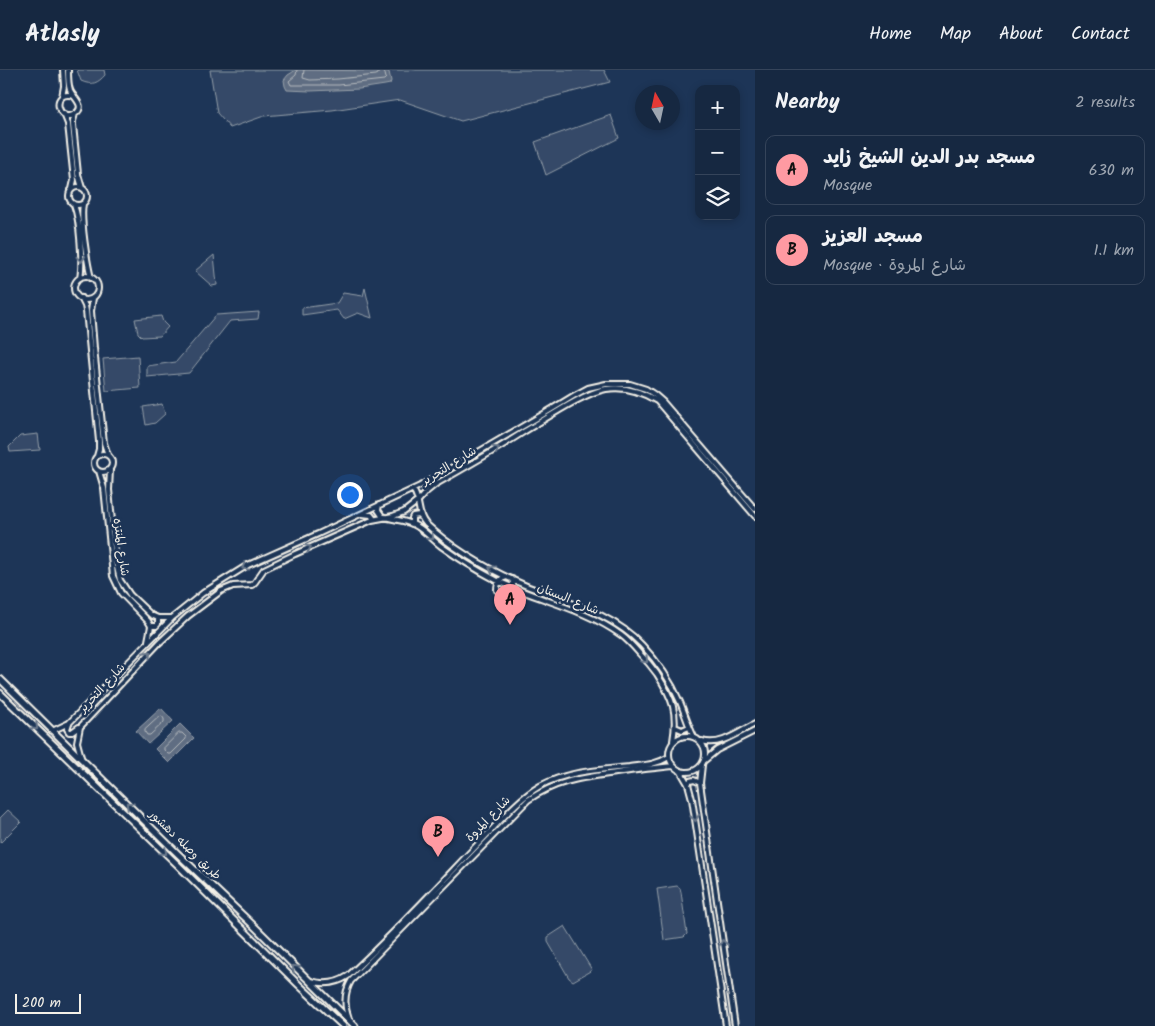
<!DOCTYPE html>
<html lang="en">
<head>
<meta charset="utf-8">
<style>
  body { margin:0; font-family:Kalam,"Playpen Sans Arabic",sans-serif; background:#23344c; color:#f1f3f6 }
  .controls { position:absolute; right:15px; top:15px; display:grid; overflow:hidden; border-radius:10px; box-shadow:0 2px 8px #0003 }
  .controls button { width:45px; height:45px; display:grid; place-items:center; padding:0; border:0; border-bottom:1px solid #35445a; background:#162841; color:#f1f3f6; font:25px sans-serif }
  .compass { position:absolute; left:635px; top:15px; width:45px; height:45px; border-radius:50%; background:#162841; box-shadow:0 2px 8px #0003; rotate:351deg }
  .scale { position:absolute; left:15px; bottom:12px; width:66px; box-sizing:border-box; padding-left:5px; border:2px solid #f4f1e8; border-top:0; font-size:14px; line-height:18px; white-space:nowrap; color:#f4f1e8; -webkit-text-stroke:4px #1d3557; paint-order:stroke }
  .you { position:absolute; left:349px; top:424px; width:18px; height:18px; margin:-12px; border:4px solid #fff; border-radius:50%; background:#1a73e8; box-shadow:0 0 0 8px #1a73e833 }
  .badge { display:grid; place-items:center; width:32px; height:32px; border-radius:50%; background:#ff9aa2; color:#111; font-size:16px; font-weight:700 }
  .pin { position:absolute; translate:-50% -41px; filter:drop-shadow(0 1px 2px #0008) }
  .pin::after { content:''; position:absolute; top:26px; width:18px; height:15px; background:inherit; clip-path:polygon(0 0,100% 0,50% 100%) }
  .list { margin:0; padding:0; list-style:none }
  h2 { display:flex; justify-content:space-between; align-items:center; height:65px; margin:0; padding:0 20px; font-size:21px }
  h2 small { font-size:16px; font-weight:400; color:#9ea6b1 }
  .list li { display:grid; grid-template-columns:32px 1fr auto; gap:15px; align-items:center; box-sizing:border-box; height:70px; margin:0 10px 10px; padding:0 10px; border:1px solid #35445a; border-radius:10px }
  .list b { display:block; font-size:19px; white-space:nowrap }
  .list p { margin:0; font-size:16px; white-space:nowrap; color:#9ea6b1 }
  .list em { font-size:16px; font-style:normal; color:#9ea6b1 }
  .icon { flex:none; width:28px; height:28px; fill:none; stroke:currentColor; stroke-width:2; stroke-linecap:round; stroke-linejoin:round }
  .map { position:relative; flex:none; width:755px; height:956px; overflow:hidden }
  header { display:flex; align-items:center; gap:30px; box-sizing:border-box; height:70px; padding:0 25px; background:#162841; border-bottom:1px solid #35445a }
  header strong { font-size:24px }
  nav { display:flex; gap:28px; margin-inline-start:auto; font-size:18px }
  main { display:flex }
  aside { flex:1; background:#162841 }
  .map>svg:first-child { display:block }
  .green { fill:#354a67; stroke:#949ea8 }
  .water { fill:#5e6d82; stroke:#9aa2ab }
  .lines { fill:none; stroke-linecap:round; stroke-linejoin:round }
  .shore { stroke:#b8bcbf; stroke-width:1 }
  .minor-casing { stroke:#f4f1e8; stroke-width:8 }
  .major-casing { stroke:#f4f1e8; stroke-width:9 }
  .minor { stroke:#1d3557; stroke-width:4 }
  .major { stroke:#1d3557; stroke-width:5 }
  .oneway { stroke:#68778a }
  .labels { text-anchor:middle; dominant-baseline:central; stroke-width:5; stroke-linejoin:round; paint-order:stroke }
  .street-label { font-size:12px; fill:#f4f1e8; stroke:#1d3557 }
</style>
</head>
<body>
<header>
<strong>Atlasly</strong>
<nav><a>Home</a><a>Map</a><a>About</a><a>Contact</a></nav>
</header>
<main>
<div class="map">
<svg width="755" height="956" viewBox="0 0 755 956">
  <rect width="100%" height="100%" fill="#1d3557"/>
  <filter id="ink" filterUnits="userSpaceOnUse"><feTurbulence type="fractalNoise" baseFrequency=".02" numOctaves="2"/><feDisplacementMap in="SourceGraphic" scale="10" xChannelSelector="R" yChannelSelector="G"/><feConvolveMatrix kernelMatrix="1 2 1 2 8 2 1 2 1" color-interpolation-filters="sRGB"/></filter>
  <g filter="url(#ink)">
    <path class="green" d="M77,0H104L105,5C98,13 92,16 81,11Z
      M210,0H604L610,12L461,51L400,30L332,40L264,46L230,58L217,43Z
      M611,45L619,68L546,105L535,72Z
      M214,185L217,215L212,216L195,201Z
      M365,218L372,248L358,243L344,249L337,240L302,245V238L337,233L343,223L363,226Z
      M259,242L258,249L230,251L189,303L147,307V296L176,292L216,245Z
      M161,246L163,252L168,257L160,266L142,267L138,263L135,249Z
      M138,286L140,318L106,321L103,289Z
      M162,334L165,344L155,353L146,355L143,337Z
      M38,364L40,380L10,382L9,377L20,366Z
      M8,740L21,752L0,773V748Z
      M677,816L680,818L681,822L687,864L684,867L664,870L657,819Z
      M565,856L592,900L573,911L569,908L548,872V867Z"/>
    <path class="water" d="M296,0L386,1L389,2L391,11L390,14L385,15L359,19L310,21L287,20L285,16L284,10L288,5Z
      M161,638L173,651L148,674L136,661Z
      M180,654L194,668L169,693L155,679Z"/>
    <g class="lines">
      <path class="shore" d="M297,0L296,5L289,11L291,15H339L384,10L386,8L384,0
        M304,0L303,8L310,10L338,9L376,5L378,4V0
        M159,647L162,646L164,649V652L150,665H147L145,662V660Z
        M179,663H182L186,667V669L171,684H168L164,680V678Z"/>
      <defs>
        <path id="minor" d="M68,0C68,6 68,14 70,20C73,28 87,36 75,44C58,55 49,19 74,26
          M62,27L64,16L63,0
          M64,44L68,54L74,110L72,119
          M75,44L73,51V55L78,104L82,118
          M69 126a9 9 0 1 1 18 0a9 9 0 1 1-18 0Z
          M83,134C80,149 87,192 91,208
          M74,135C80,150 83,193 80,208
          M74 218a12 12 0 1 1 24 0a12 12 0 1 1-24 0Z
          M81,228L85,236L86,241L99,371V379L97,386
          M93,228L91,241L94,278L104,373L108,385
          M94 393a9 9 0 1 1 18 0a9 9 0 1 1-18 0Z
          M110,400L109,420L116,493L120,510L130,525L151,545L158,548H172
          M99,401L104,418L113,506L121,523L148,551L151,556L148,571
          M413,420C421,429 416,444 426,454C455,481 493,502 529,517C569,533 612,543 642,575C658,592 671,611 680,632C685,644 688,655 694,667
          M379,435L378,440L382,446C394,451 406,449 418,457C426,462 433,470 441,476C459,489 477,500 496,510C537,530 584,538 621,565C628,570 634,577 640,584C646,590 652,597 657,604C673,629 678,642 673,671
          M362,444L371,445L374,449
          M412,454V448L413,446L419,445L421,447
          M497,520C497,513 500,508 507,507
          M507,524C514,521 514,516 512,509
          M151,556H156L158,554V548
          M69,653L67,659L69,662H72L79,657
          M675,657L682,660L689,657
          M52,661L69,653L172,548L203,523L248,495L318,464L420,416L542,345L575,325L588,318L606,314H630L646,319L655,325L663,332L755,439
          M669 684a18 18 0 1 1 36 0a18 18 0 1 1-36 0Z
          M702,671C720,677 739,662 755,654
          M81,687L77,672L80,657L159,573L188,546L221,521L233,516L252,515L255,512L264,499L295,484L372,450L393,446L404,442L418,431L425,423L436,414C466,397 496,380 525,361C546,349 583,323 606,319C624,316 641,321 657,331L755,446
          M705,690L717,680L755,661
          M702,695L700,713L735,956
          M681,702L688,714L692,729L726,956
          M688,714L690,711L694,710L700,713
          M311,911C324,915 336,914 348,906C394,864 436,818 479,773C498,754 516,730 540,716C567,701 599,700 629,697C644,695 656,695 669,687
          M349,949C344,936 344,923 351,911L528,730C558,710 581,708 616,703C635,700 654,698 673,696"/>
        <path id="major" d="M0,609L178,784L255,857L355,956
          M0,623L180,797L299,915L343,956"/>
      </defs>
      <use href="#minor" class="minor-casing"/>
      <use href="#major" class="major-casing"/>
      <use href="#minor" class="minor"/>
      <use href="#major" class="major"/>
    </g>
    <defs><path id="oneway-chevron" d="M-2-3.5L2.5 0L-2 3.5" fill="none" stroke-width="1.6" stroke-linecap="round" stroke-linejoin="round" transform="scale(1.25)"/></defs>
    <g class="oneway">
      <use href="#oneway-chevron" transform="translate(81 189) rotate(86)"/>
      <use href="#oneway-chevron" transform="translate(496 379) rotate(-30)"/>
      <use href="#oneway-chevron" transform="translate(431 467) rotate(40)"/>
      <use href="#oneway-chevron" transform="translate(308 478) rotate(-22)"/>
      <use href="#oneway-chevron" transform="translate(245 497) rotate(151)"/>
      <use href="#oneway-chevron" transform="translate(492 499) rotate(-151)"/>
      <use href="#oneway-chevron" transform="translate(148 584) rotate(-46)"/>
      <use href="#oneway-chevron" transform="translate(645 590) rotate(47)"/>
      <use href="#oneway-chevron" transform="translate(35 657) rotate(45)"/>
      <use href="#oneway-chevron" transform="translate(129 735) rotate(-136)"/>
      <use href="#oneway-chevron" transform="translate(695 748) rotate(81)"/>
      <use href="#oneway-chevron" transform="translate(164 782) rotate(44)"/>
      <use href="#oneway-chevron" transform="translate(723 873) rotate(-99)"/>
      <use href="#oneway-chevron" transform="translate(295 898) rotate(-135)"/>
    </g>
  </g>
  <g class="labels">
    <g class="street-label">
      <text transform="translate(449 396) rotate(-32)">شارع التحرير</text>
      <text transform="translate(121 477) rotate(82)">شارع المنتزه</text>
      <text transform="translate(568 529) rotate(22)">شارع البستان</text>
      <text transform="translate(102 618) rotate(-47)">شارع التحرير</text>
      <text transform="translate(488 749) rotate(-46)">شارع المروة</text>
      <text transform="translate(185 775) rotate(44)">طريق وصله دهشور</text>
    </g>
  </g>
</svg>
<div class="controls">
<button>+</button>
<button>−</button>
<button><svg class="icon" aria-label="layers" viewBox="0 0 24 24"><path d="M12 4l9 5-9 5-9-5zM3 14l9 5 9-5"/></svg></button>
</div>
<svg class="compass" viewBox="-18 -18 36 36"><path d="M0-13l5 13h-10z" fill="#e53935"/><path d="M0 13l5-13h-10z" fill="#9ea6b1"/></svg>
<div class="scale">200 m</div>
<div class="you"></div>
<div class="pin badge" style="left:510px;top:555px">A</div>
<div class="pin badge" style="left:438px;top:787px">B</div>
</div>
<aside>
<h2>Nearby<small>2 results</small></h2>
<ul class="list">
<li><span class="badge">A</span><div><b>مسجد بدر الدين الشيخ زايد</b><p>Mosque</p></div><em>630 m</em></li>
<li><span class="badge">B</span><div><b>مسجد العزيز</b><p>Mosque · شارع المروة</p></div><em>1.1 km</em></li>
</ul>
</aside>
</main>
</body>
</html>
